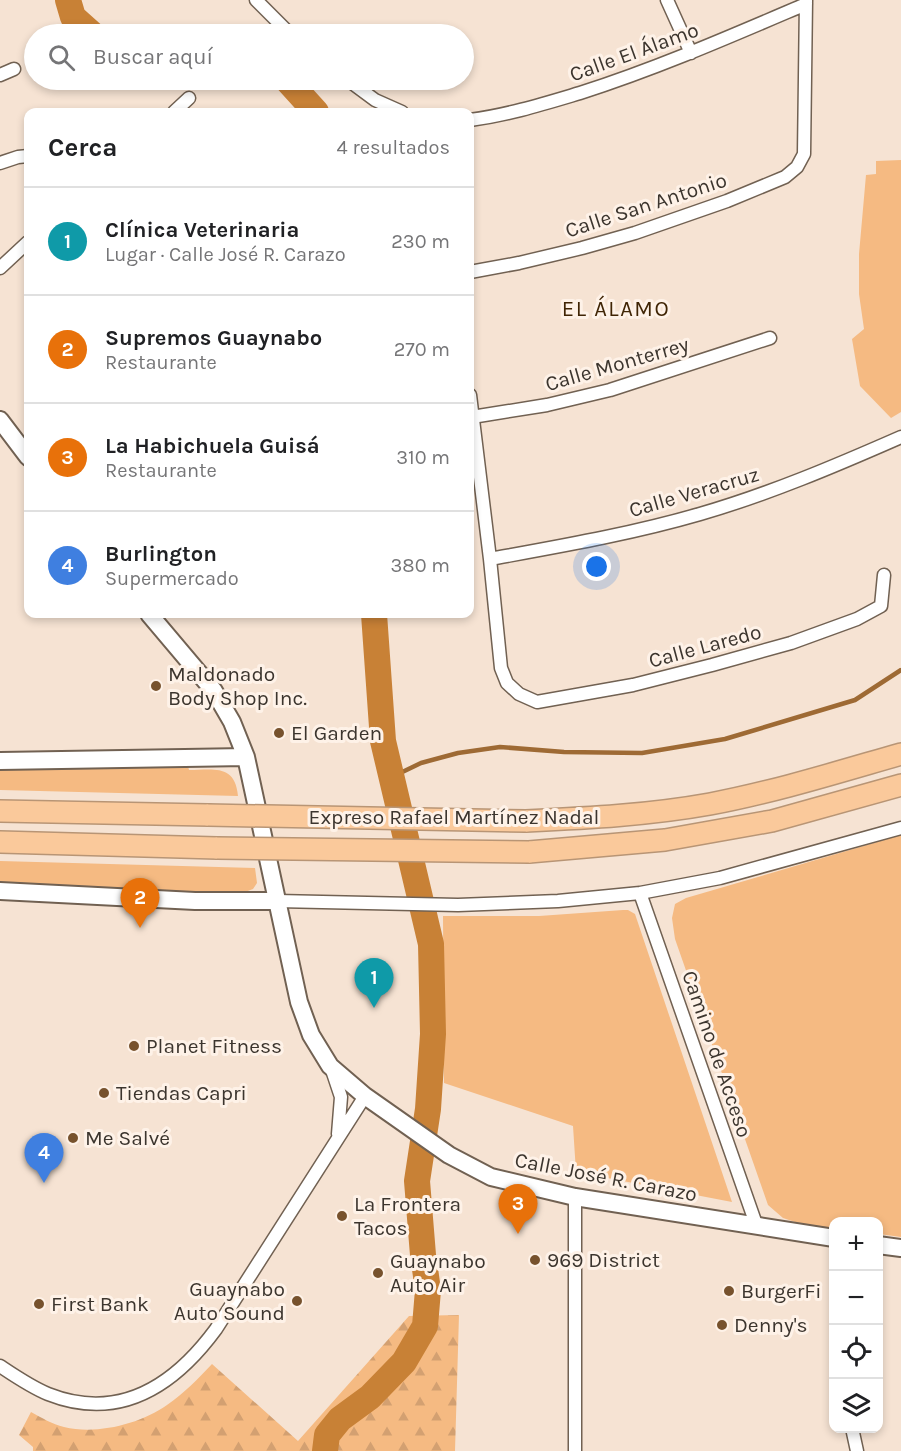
<!DOCTYPE html>
<html lang="es">
<head>
<meta charset="utf-8">
<style>
  body { margin:0; font-family:Karla,sans-serif; background:#f2f2f2; color:#202124 }
  .controls { position:absolute; right:18px; bottom:18px; display:grid; overflow:hidden; border-radius:12px; box-shadow:0 3px 9px #0003 }
  .controls button { width:54px; height:54px; display:grid; place-items:center; padding:0; border:0; border-bottom:2px solid #e0e0e0; background:#fff; color:#202124; font:30px sans-serif }
  .you { position:absolute; left:597px; top:567px; width:21px; height:21px; margin:-15px; border:4px solid #fff; border-radius:50%; background:#1a73e8; box-shadow:0 0 0 9px #1a73e833 }
  .badge { display:grid; place-items:center; width:39px; height:39px; border-radius:50%; background:#77522d; color:#fff; font-size:20px; font-weight:700 }
  .pin { position:absolute; translate:-50% -50px; filter:drop-shadow(0 2px 3px #0008) }
  .pin::after { content:''; position:absolute; top:32px; width:21px; height:18px; background:inherit; clip-path:polygon(0 0,100% 0,50% 100%) }
  .list { margin:0; padding:0; list-style:none }
  h2 { display:flex; justify-content:space-between; align-items:center; height:78px; margin:0; padding:0 24px; font-size:26px }
  h2 small { font-size:20px; font-weight:400; color:#757577 }
  .list li { display:grid; grid-template-columns:39px 1fr auto; gap:18px; align-items:center; box-sizing:border-box; height:108px; padding:0 24px; border-top:2px solid #e0e0e0 }
  .list b { display:block; font-size:22px; white-space:nowrap }
  .list p { margin:0; font-size:20px; white-space:nowrap; color:#757577 }
  .list em { font-size:20px; font-style:normal; color:#757577 }
  .icon { flex:none; width:33px; height:33px; fill:none; stroke:currentColor; stroke-width:2; stroke-linecap:round; stroke-linejoin:round }
  .map { position:relative; flex:none; width:901px; height:1451px; overflow:hidden }
  .search { position:absolute; background:#fff; box-shadow:0 3px 9px #0003; left:24px; top:24px; width:450px; height:66px; display:flex; align-items:center; gap:15px; box-sizing:border-box; padding:0 21px; border-radius:33px; color:#757577; font-size:22px }
  .panel { position:absolute; background:#fff; box-shadow:0 3px 9px #0003; left:24px; top:108px; width:450px; height:510px; border-radius:12px }
  .map>svg:first-child { display:block }
  .green { fill:#f5ba82 }
  .forest { fill:url(#forest-firs) }
  .lines { fill:none; stroke-linecap:round; stroke-linejoin:round }
  .stream { stroke:#9e6a34; stroke-width:4.5 }
  .river { stroke:#c88136; stroke-width:26 }
  .street-casing { stroke:#716152; stroke-width:15 }
  .secondary-casing { stroke:#716152; stroke-width:20 }
  .highway-casing { stroke:#b89575; stroke-width:24 }
  .street { stroke:#fff; stroke-width:12 }
  .secondary { stroke:#fff; stroke-width:16 }
  .highway { stroke:#fac99b; stroke-width:21 }
  .highway-bridge-casing { stroke:#b89575; stroke-width:24; stroke-linecap:butt }
  .highway-bridge { stroke:#fac99b; stroke-width:21 }
  .poi-dot { fill:#77522d; stroke:#fef2e8; stroke-width:2 }
  .labels { text-anchor:middle; dominant-baseline:central; stroke-width:6; stroke-linejoin:round; paint-order:stroke }
  .street-label { font-size:21px; fill:#3c352e; stroke:#fef2e8 }
  .poi-label { font-size:21px; fill:#3c352e; stroke:#fef2e8; text-anchor:start }
  .neighbourhood-label { font-size:22px; letter-spacing:1.5px; fill:#402505; stroke:#fef2e8 }
</style>
</head>
<body>
<div class="map">
<svg width="901" height="1451" viewBox="0 0 901 1451">
  <defs>
    <pattern id="forest-firs" width="22" height="20" patternUnits="userSpaceOnUse" patternTransform="scale(1.5)"><rect width="22" height="20" fill="#f5ba82"/><path d="M5 1l3.5 6h-7zM16 11l3.5 6h-7z" fill="#d3a071"/></pattern>
  </defs>
  <rect width="100%" height="100%" fill="#f6e3d3"/>
  <path class="green" d="M901,160V412L891,418L860,386L852,339L864,329L859,294V254L866,175L876,174V161Z
    M188,766L189,770C214,770 235,764 238,796L0,790V769Z
    M901,835V1237L879,1234L878,1222H834L833,1229L804,1225L783,1218L768,1205L675,939L672,918L675,904L686,898Z
    M0,861L255,868L257,883L253,889L229,898L0,883Z
    M623,910H628L635,914L732,1202L576,1172L573,1126L444,1083L443,916H539Z"/>
  <path class="forest" d="M459,1315L455,1451H33V1447L19,1435L31,1412C42,1418 52,1424 64,1427C97,1435 140,1424 167,1405C184,1393 198,1379 212,1364L298,1441L409,1316Z"/>
  <g class="lines">
    <path class="stream" d="M392,777L421,763L458,753L500,747L564,752L642,753L725,739L855,700L901,670"/>
    <path class="river" d="M68,0L73,17L92,34
      M287,80L316,112
      M325,1451L327,1435L340,1419L370,1397L404,1362L425,1326L428,1290L423,1255L417,1181L428,1109L433,1034L431,944L383,741L374,614"/>
    <defs>
      <path id="street" d="M256,0L290,34
        M667,0L691,53
        M0,75L14,69
        M348,80L375,100L402,112
        M174,112L189,98
        M470,120C508,115 543,104 580,93C658,68 731,36 806,4
        M0,163L18,157L28,156
        M0,268L28,242
        M470,272L519,263L582,248L635,233L727,201L785,177L797,167L804,154L806,0
        M470,395L490,559L501,668L507,683L519,694L537,702L633,685L712,665L791,643L857,619L881,606L884,575
        M472,417L547,405L610,390L770,338
        M490,559C561,546 631,534 700,514C769,494 835,466 901,437
        M640,893L757,1227
        M277,901L458,905L558,901L640,893L720,878L901,828
        M332,1070L341,1097L338,1134
        M0,1366C15,1376 31,1387 48,1394C119,1422 174,1386 216,1329L365,1096
        M852,1428L857,1451
        M575,1451V1197"/>
      <path id="secondary" d="M0,420L28,457
        M149,614L214,691L232,722L246,757L299,1002L311,1035L330,1066L365,1096L449,1155L491,1177L575,1197L834,1238
        M0,761L246,757
        M0,891L195,901H277
        M878,1245L901,1248"/>
      <path id="highway" d="M0,811L208,815
        M526,821C588,818 649,815 710,804C774,792 838,772 901,754
        M0,842L217,848
        M529,852L665,840L772,821L901,785"/>
    </defs>
    <use href="#street" class="street-casing"/>
    <use href="#secondary" class="secondary-casing"/>
    <use href="#highway" class="highway-casing"/>
    <use href="#street" class="street"/>
    <use href="#secondary" class="secondary"/>
    <use href="#highway" class="highway"/>
    <defs>
      <path id="highway-bridge" d="M208,815L526,821
        M217,848L529,852"/>
    </defs>
    <use href="#highway-bridge" class="highway-bridge-casing"/>
    <use href="#highway-bridge" class="highway-bridge"/>
  </g>
  <g class="poi-dot">
    <circle cx="156" cy="686" r="6"/>
    <circle cx="279" cy="733" r="6"/>
    <circle cx="134" cy="1046" r="6"/>
    <circle cx="104" cy="1093" r="6"/>
    <circle cx="73" cy="1138" r="6"/>
    <circle cx="342" cy="1216" r="6"/>
    <circle cx="535" cy="1260" r="6"/>
    <circle cx="378" cy="1273" r="6"/>
    <circle cx="729" cy="1291" r="6"/>
    <circle cx="297" cy="1301" r="6"/>
    <circle cx="39" cy="1304" r="6"/>
    <circle cx="722" cy="1325" r="6"/>
  </g>
  <g class="labels">
    <g class="street-label">
      <text transform="translate(634 52) rotate(-20)">Calle El Álamo</text>
      <text transform="translate(646 205) rotate(-18)">Calle San Antonio</text>
      <text transform="translate(617 364) rotate(-16)">Calle Monterrey</text>
      <text transform="translate(694 492) rotate(-16)">Calle Veracruz</text>
      <text transform="translate(705 646) rotate(-15)">Calle Laredo</text>
      <text x="454" y="817">Expreso Rafael Martínez Nadal</text>
      <text transform="translate(717 1054) rotate(71)">Camino de Acceso</text>
      <text transform="translate(606 1177) rotate(11)">Calle José R. Carazo</text>
    </g>
    <g class="poi-label">
      <text x="168" y="674">Maldonado<tspan x="168" dy="24">Body Shop Inc.</tspan></text>
      <text x="291" y="733">El Garden</text>
      <text x="146" y="1046">Planet Fitness</text>
      <text x="116" y="1093">Tiendas Capri</text>
      <text x="85" y="1138">Me Salvé</text>
      <text x="354" y="1204">La Frontera<tspan x="354" dy="24">Tacos</tspan></text>
      <text x="547" y="1260">969 District</text>
      <text x="390" y="1261">Guaynabo<tspan x="390" dy="24">Auto Air</tspan></text>
      <text x="285" y="1289" text-anchor="end">Guaynabo<tspan x="285" dy="24">Auto Sound</tspan></text>
      <text x="741" y="1291">BurgerFi</text>
      <text x="51" y="1304">First Bank</text>
      <text x="734" y="1325">Denny's</text>
    </g>
    <g class="neighbourhood-label">
      <text x="616" y="309">EL ÁLAMO</text>
    </g>
  </g>
</svg>
<div class="controls">
<button>+</button>
<button>−</button>
<button><svg class="icon" aria-label="locate" viewBox="0 0 24 24"><circle cx="12" cy="12" r="6"/><path d="M12 2v4M12 18v4M2 12h4M18 12h4"/></svg></button>
<button><svg class="icon" aria-label="layers" viewBox="0 0 24 24"><path d="M12 4l9 5-9 5-9-5zM3 14l9 5 9-5"/></svg></button>
</div>
<div class="you"></div>
<div class="pin badge" style="left:374px;top:1008px;background:#0f9aa8">1</div>
<div class="pin badge" style="left:140px;top:928px;background:#e8710a">2</div>
<div class="pin badge" style="left:518px;top:1234px;background:#e8710a">3</div>
<div class="pin badge" style="left:44px;top:1183px;background:#3f7fe0">4</div>
<div class="search"><svg class="icon" aria-label="search" viewBox="0 0 24 24"><circle cx="10" cy="10" r="6"/><path d="M15 15l6 6"/></svg>Buscar aquí</div>
<section class="panel">
<h2>Cerca<small>4 resultados</small></h2>
<ul class="list">
<li><span class="badge" style="background:#0f9aa8">1</span><div><b>Clínica Veterinaria</b><p>Lugar · Calle José R. Carazo</p></div><em>230 m</em></li>
<li><span class="badge" style="background:#e8710a">2</span><div><b>Supremos Guaynabo</b><p>Restaurante</p></div><em>270 m</em></li>
<li><span class="badge" style="background:#e8710a">3</span><div><b>La Habichuela Guisá</b><p>Restaurante</p></div><em>310 m</em></li>
<li><span class="badge" style="background:#3f7fe0">4</span><div><b>Burlington</b><p>Supermercado</p></div><em>380 m</em></li>
</ul>
</section>
</div>
</body>
</html>
